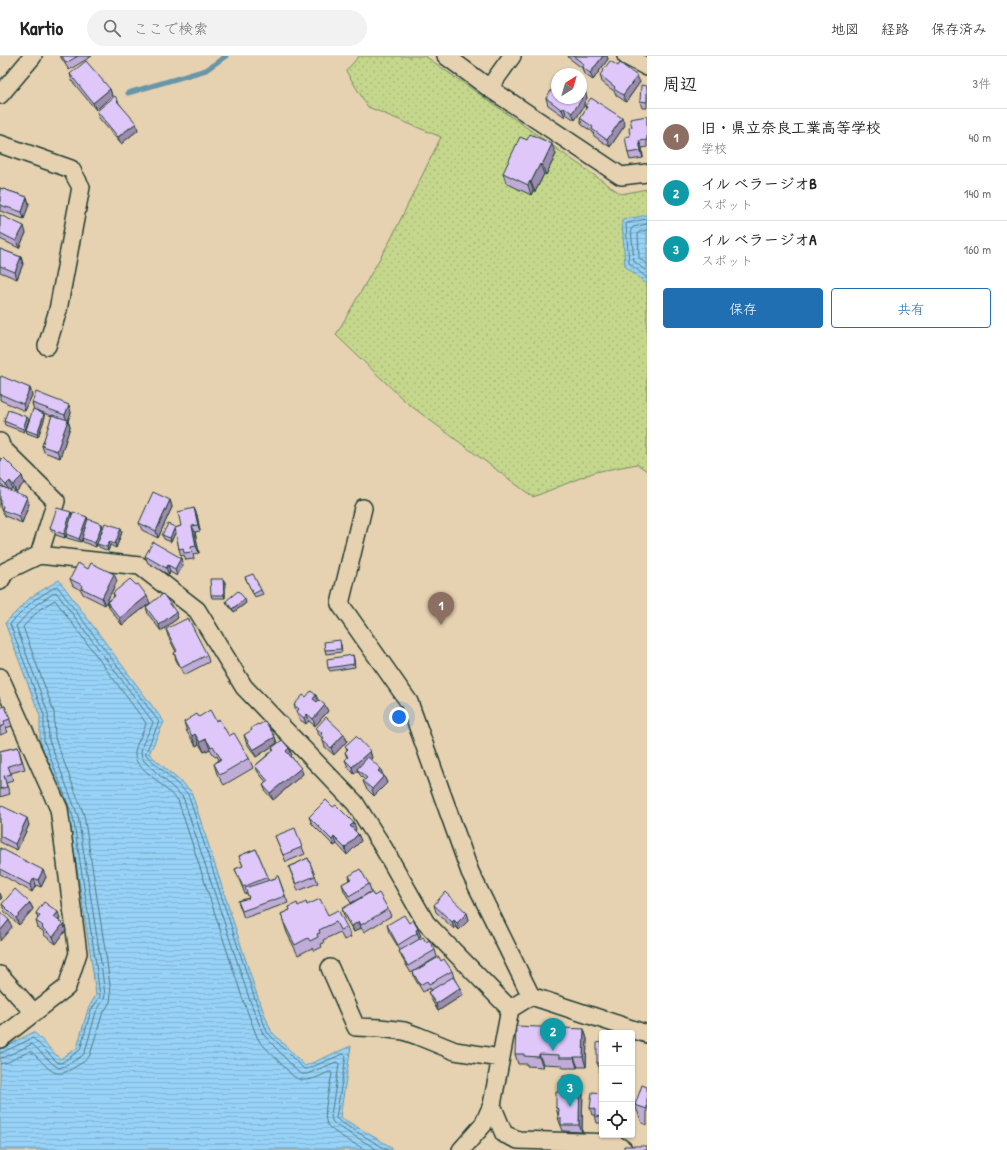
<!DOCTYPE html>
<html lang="ja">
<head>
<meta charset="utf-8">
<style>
  body { margin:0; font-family:"Patrick Hand","Klee One",sans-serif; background:#f2f2f2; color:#222 }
  .controls { position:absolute; right:12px; bottom:12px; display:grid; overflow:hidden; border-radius:4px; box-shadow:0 1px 3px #0004 }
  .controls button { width:36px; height:36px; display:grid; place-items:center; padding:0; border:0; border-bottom:1px solid #e0e0e0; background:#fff; color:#222; font:20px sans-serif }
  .compass { position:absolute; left:551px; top:12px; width:36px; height:36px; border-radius:50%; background:#fff; box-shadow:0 1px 3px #0004; rotate:37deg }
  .you { position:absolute; left:399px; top:661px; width:14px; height:14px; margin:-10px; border:3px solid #fff; border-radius:50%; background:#1a73e8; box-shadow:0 0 0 6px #1a73e833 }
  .badge { display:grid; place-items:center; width:26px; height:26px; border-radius:50%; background:#1f6fb2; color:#fff; font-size:13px; font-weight:700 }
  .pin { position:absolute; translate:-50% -33px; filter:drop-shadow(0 1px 2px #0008) }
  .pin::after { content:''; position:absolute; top:21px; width:14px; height:12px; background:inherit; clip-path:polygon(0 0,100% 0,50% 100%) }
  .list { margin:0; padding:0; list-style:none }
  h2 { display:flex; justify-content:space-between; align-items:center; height:52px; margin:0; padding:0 16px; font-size:17px }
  h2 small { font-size:13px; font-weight:400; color:#767676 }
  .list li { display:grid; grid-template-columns:26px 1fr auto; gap:12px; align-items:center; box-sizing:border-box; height:56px; padding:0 16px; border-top:1px solid #e0e0e0 }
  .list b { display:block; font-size:15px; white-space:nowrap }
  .list p { margin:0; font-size:13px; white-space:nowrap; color:#767676 }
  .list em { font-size:13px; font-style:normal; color:#767676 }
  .actions { display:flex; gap:8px; padding:12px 16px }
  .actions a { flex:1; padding:9px 0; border:1px solid #1f6fb2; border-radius:4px; text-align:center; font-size:14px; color:#1f6fb2 }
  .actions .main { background:#1f6fb2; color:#fff }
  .icon { flex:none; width:22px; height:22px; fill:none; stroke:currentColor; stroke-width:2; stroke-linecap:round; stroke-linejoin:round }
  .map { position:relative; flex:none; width:647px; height:1094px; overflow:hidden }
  header { display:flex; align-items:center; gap:24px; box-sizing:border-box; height:56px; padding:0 20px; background:#fff; border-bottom:1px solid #e0e0e0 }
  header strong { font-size:19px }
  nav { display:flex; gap:22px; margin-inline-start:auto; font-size:14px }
  .search { width:280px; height:36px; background:#f2f2f2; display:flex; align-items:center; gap:10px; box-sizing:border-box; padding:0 14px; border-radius:22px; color:#767676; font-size:15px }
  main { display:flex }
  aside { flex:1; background:#fff }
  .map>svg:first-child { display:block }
  .park { fill:url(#park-dots); stroke:#728a60 }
  .water { fill:url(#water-rules); stroke:#6796a9 }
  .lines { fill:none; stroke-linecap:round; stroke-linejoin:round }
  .shore { stroke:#4f7982; stroke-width:1 }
  .stream { stroke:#6796a9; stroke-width:5 }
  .minor-casing { stroke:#1f3d34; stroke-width:20 }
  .minor { stroke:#e6d1b0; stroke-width:17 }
  .wall { fill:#c0acd6; stroke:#1f3d34 }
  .shaded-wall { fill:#9c8cae; stroke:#1f3d34 }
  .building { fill:#dfc8f9; stroke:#1f3d34 }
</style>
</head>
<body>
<header>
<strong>Kartio</strong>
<div class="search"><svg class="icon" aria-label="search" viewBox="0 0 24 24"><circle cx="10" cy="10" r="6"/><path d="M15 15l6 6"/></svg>ここで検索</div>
<nav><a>地図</a><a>経路</a><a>保存済み</a></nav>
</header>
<main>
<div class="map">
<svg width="647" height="1094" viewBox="0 0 647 1094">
  <defs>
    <pattern id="park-dots" width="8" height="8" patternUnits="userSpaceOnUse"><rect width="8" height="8" fill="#c5d78c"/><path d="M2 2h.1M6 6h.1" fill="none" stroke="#a9b979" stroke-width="1.8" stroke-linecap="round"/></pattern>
    <pattern id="water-rules" width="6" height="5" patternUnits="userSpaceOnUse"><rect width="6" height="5" fill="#97d2f7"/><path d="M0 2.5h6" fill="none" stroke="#82b5d4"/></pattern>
  </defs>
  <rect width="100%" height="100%" fill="#e6d1b0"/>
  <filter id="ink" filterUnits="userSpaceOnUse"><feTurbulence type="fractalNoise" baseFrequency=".025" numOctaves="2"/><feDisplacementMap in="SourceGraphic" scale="8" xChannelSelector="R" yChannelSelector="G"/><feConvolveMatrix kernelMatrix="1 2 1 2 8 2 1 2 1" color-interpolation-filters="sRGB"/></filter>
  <g filter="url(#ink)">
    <path class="park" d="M359,0H425L621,138L647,133V415L637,408L595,416L533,441L407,347L336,279L391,183L441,81L368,51L346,15Z"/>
    <path class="water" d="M647,159V228L625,210L622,164Z
      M59,524L164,666L149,698L191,735L257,939L271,975L305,1010L351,990L340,1061L391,1091L392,1094H0V993L34,976L60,1003L77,992L88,953L96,939L92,909L69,761L40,685V660L5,567L31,541Z"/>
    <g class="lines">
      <path class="shore" d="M647,163L627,167L626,169L629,207L647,222
        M647,168L633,171L631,173L634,205L647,216
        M647,174L639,176L638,178L639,202L647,208
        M0,997L3,996L33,982L57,1006L60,1007L63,1006L80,994L91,954L100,941L96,908L73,761L44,685V659L10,568L34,544L57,530L159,666L146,696V699L188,738L254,940L267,976L304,1013H307L343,998L345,999L346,1000L336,1062L339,1065L387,1094
        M0,1002L5,1001L32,988L54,1009L59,1012L65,1010L82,1000L85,996L96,956L104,943L105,939L101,907L78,760L49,684L48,657L16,570L37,548L56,536L153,666C150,678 135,693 144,705L183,741L249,942L263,978L298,1016L302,1018H307L336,1006L339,1007V1009L331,1059L332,1065L336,1069L378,1094
        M0,1008L8,1006L30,995C48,1008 51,1027 75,1011C80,1008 86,1005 90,999L102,959L110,946L111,938L107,906L84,759L55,682L54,656L23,571L40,553L55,544L146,667C143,681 128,695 139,709L178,744L243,944L257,981L260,986L293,1020C305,1029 317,1021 329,1016H331L332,1018C330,1029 322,1059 327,1068C331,1076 357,1089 366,1094"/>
      <path class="stream" d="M128,37L206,14L226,0"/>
      <defs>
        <path id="minor" d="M446,0L489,32L621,120L647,117
          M626,0L647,11
          M489,32L512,0
          M0,39L33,0
          M0,88L71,113L81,131L58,254L47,290
          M0,386L1,391L56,445L39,499
          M363,452L340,548L409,646L470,816L531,940
          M0,525L6,515L39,499L140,510L197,554L244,631L355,747L383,791L426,867L510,953
          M0,621L59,753L78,897L67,931L0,983
          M330,912L356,971L380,972L404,975L418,980L455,995L500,1002
          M0,919L34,957
          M492,1049L504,1078L518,1084L614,1087L623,1093V1094
          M461,1094L483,1069L492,1049L510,953L531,940L647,978"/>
      </defs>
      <use href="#minor" class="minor-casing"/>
      <use href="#minor" class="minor"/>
    </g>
    <path class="wall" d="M60,0H92L69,14Z
      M568,0H607L608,3L593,24L584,18L582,12L569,2Z
      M70,18L110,33L112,40L96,54L72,25Z
      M600,19L640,26L626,46L616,39L615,36L602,26Z
      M647,30V52H642L640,45Z
      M585,35L587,42L584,47V50L575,64L566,58L565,61L548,49L546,42Z
      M118,45L119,47L138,74L121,88L99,62L97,55Z
      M585,50L625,69L610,91L594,80L593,76L582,69L580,62L586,53Z
      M647,60V91L642,92L643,102L630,104L628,97L632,71Z
      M556,98L546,119L544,118L535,136L533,135L531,139L506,127L503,117Z
      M0,132L27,141L29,148L24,163L0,155Z
      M0,159L26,177L19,192L0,183Z
      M0,193L21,201L23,208L17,223L0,216Z
      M0,323L30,332L32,339L25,355L0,344Z
      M32,347L71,356L68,365L70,371L60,402L44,396L42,390L52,360L36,354L44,358L45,361L38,381L27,377L26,374L34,354Z
      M29,364L24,376L5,369L4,365Z
      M0,406L22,420L24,427L16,436L12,432L10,434L29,448L22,467L5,460L3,456H2L0,451V430L5,432L0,427Z
      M170,444L172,451L158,482L142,474L139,467Z
      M194,452L197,459L200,475L195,476L199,497L193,498L194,503L186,504L184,499L181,500L179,493L176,475L171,486L164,483L162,479L175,472L181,470Z
      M71,456L72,460L87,461L88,464L102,468L103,471L96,491L83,486L82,483L81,486L67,482L66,479L65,482L56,479L55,477L52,476L50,472Z
      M121,472L122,476L116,492L110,489L108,495L99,491L97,488Z
      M145,500L183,509L177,520L170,516L169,519L148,507Z
      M88,513L117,525L105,549L83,538L81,534L73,530L70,523Z
      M245,521L261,534L263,538L255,541Z
      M225,526V542H212L211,539Z
      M113,537L150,547L122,569L110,553L107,546L114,541Z
      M226,545L246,547L234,556L227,548Z
      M146,551L178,562L161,575L148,558Z
      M166,573L207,599L209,606L184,619L176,604L174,597L176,596L168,580Z
      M341,588L342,596L326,598L325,594Z
      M353,599L354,603L355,611L330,615L328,612Z
      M306,641L318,645L328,655L315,670L309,665L306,668L299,663L294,649Z
      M5,650L12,670L6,672L8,676L0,679V652Z
      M199,661L216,665L229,680L249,702L253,712L224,729L217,718L214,708L219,704L217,700L215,701L210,693L204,696L199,688L196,690L187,676L184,666Z
      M316,672L344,678L347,685L334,699L325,691L322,682L319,679Z
      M244,679L275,681L277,687L256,701L246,686Z
      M345,690L370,695L372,702L370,703L384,720L387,727L374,740L366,732L363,725L365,724L360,719L358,715L354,718L348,711L345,704L347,702L345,696L347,694Z
      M18,691L25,713L11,717L13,725L6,727L10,738L0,741V695Z
      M272,692L292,699L291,700L303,718L273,744L266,736L263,729L266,726L258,716L255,710L273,694Z
      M0,749L29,769L17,794L0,786Z
      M333,751L356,773L355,775L358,778L361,785L347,799L337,788L334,790L312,768L309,761Z
      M275,780L302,791L305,798L286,806Z
      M0,792L46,821L41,831L36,829L32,836L0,818Z
      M256,793L269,824L276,822L278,820L288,847L244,862L238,845L249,842L247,837L245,838L235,813L243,810L239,800Z
      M308,802L318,827L298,835L289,811Z
      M349,820L369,828L371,835V836L374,840L388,853L391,860L364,876L361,872L354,876L344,860L342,853L369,837L351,847L344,835L342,828L350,824Z
      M30,847L33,853L19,869L4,855L2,848Z
      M307,849L328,859L347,871L351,881L344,884L340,876L323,884L324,887L321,888L322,891L314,895L312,892L298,899L287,877L281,858L290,854L289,851Z
      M434,849L467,857L469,864L459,874L456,871L454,873L436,856Z
      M36,857L60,862L59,865L66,874L56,888L44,879L43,875L38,872L36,865L38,863Z
      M409,867L421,880L419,881V883L426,886L435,894L437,901L411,917L402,902L399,895L400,894L389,876L387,869Z
      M441,905L452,915L454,922L463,939L438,955L431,943L428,936L431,934L430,932L423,936L415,923L413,916Z
      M584,973L587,983L586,1011H578L577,1012H562V1009L543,1008V1011L527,1010V1008H518L515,998Z
      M602,986V1022L600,1016V1013L597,1007Z
      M583,1028L582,1076L563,1075L558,1062V1059L556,1052L559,1036Z
      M647,1031V1069L642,1067L635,1049Z
      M602,1037V1067H597L595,1059H592L590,1052Z"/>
    <path class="shaded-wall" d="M603,0H607L608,3L593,24L590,17Z
      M637,20L640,26L626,46L623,39Z
      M110,33L112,40L96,54L93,47Z
      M585,35L587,42L584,47V50L575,64L572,57L581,42V41Z
      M564,51L566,58L565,61L562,54Z
      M622,62L625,69L610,91L607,84Z
      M136,67L138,74L121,88L118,81Z
      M639,85L642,92L643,102L641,95Z
      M552,88L556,98L546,119L542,109Z
      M540,108L544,118L535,136L531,126Z
      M530,125L533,135L531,139L528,129Z
      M27,141L29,148L24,163L22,156Z
      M24,170L26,177L19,192L16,185Z
      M21,201L23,208L17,223L15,216Z
      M30,332L32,339L25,355L23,348Z
      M69,349L71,356L68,365L70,371L60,402L57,395L67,366L65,359Z
      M44,358L45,361L38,381L37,378Z
      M27,361L29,364L24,376L23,373Z
      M22,420L24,427L16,436L13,429Z
      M10,425L12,432L9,436L6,429Z
      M27,441L29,448L22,467L19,460Z
      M170,444L172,451L158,482L156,475Z
      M194,452L197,459L200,475L198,469Z
      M71,456L72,460L65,482L64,478Z
      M87,461L88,464L81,486L79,483Z
      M102,468L103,471L96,491L95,487Z
      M192,470L195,476L199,497L196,490Z
      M175,471L176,475L171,486L170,482Z
      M121,472L122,476L116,492L115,488Z
      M109,486L110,489L108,495L107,491Z
      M181,502L183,509L177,520L175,513Z
      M168,509L170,516L169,519L166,512Z
      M114,518L117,525L105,549L102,542Z
      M223,523L225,526V542L224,539Z
      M147,540L150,547L122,569L120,562Z
      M245,543L246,547L234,556L232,553Z
      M176,556L178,562L161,575L159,569Z
      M316,639L319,646L316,650L313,643Z
      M325,649L328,655L315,670L313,663Z
      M307,658L309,665L306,668L304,662Z
      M195,678L199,688L196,690L192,680Z
      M344,678L347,685L334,699L331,692Z
      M275,681L277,687L256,701L253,694Z
      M206,683L210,693L204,696L200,686Z
      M289,692L292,699L289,702L286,695Z
      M370,695L372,702L359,714L357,713L358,715L354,718L352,711Z
      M301,712L303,718L273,744L270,737Z
      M381,713L383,720L378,715Z
      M384,720L387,727L374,740L372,733Z
      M27,762L29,769L17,794L15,788Z
      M354,767L356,773L353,777L350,770Z
      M358,778L361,785L347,799L345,792Z
      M334,781L337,788L334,790L332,784Z
      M43,814L46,821L41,831L38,824Z
      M34,822L36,829L32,836L30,829Z
      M0,837L2,842L0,844Z
      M30,847L33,853L19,869L16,862Z
      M58,856L60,862L56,868L54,861Z
      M467,857L469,864L459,874L457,867Z
      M9,864L12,871L0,885V875Z
      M454,864L456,871L454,873L452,866Z
      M359,865L361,872L354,876L352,870Z
      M63,868L66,874L56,888L53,881Z
      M418,873L421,880L419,881L416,874Z
      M460,932L463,939L438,955L436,948Z
      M584,973L587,983L586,1011L583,1001Z
      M539,998L543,1008V1011L539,1001Z
      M574,1001L578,1011L577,1012L574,1002Z
      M580,1021L583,1028L582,1076L579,1069Z
      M632,1043L635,1050L633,1077L632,1074Z"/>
    <path class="building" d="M62,0H78L66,7Z
      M573,0H603L590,17L582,11L584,8Z
      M86,5L110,33L93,47L70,18Z
      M610,5L618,10L620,7L637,20L623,39L614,33L615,31L600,19Z
      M557,26V42H581L582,43L572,57L564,51L562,54L546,42Z
      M641,29L647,30V46L640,45Z
      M581,32L585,35L581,41Z
      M115,40L118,45H117L136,67L118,81L97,55Z
      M591,42L622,62L607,84L592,73L593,71L580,62L587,51L585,50Z
      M647,60V84L639,85L641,95L628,97L625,81L630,80L629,72L632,71L630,63Z
      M530,78L552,88L542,109L540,108L531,126L530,125L528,129L503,117L520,81L527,84Z
      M0,132L27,141L22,156L0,149Z
      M0,159L24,170L16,185L0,177Z
      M0,193L21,201L15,216L0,210Z
      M1,320L30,332L23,348L0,338V323Z
      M36,336L69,349L65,359L32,347Z
      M33,353L44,358L37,378L26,374Z
      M8,354L27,361L23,373L4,365Z
      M52,359L68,364L57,395L42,390Z
      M4,402L22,420L13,429L10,425L6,429L0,423V406Z
      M0,430L27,441L19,460L2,454L3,450L0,449L1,444H0Z
      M153,436L170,444L156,475L139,467Z
      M57,452L71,456L64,478L55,475V474L50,472Z
      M194,452L198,469L192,470L196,490L191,491L192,496L184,497L183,492L179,493L175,472L181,470L178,456Z
      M73,456L87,461L79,483L66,478Z
      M88,463L102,468L95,487L82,482Z
      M105,467L121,472L115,488L109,486L107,491L97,488Z
      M168,468L175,471L170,482L162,479Z
      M153,486L181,502L175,513L168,509L166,512L145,500Z
      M78,507L88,513L91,507L114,518L102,542L81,532L82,529L70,523Z
      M253,518L261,534L253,538L245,521Z
      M130,523L136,529L138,528L147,540L120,562L107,546L115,540L113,537Z
      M210,523H223L224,539H211Z
      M238,535L245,543L232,553L226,545Z
      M163,538L176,556L159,569L146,551Z
      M188,562L207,599L181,612L174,597L177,595L166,573Z
      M340,584L341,593L325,594L324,586Z
      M353,599L354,608L328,612L327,603Z
      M311,635L316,639L313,643L317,646L319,644L325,649L313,663L307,658L304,662L297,656L299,653L294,649L303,639L306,641Z
      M5,650L10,663L4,665L5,669L0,671V652Z
      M210,654L216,665L219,663L229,680L234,677L249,702L220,719L214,708L221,703L213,690L211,691L206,683L200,686L195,678L192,680L184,666L197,658L199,661Z
      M326,661L344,678L331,692L322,684L324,682L321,678L322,677L316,672Z
      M265,665L275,681L253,694L244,679L252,674L251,672L258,668L259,669Z
      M356,680L370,695L352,711L345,704L348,701L345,696L348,693L345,690Z
      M282,684L289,692L286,695L301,712L270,737L263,729L268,725L255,710L274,694L272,692Z
      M18,691L22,706L8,710L11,718L4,720L7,731L0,733V695Z
      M368,701L381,713L378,715L384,720L372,733L363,725L367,722L357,713Z
      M326,744L333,751L336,749L354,767L350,770L358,778L345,792L334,781L332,784L309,761Z
      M0,749L27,762L15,788L0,780Z
      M295,772L302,791L283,799L275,780Z
      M0,792L43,814L38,824L34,822L30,829L0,813Z
      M256,793L268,821L243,831L235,813L243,810L239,800Z
      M308,802L315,820L296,828L289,811Z
      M360,813L369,828L349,840L342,828L351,823L349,820Z
      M276,820H278L285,840L242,855L238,845L249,842L245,832L276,822Z
      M15,833L30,847L16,862L2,848Z
      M371,836L374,840L379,837L388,853L361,869L359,865L352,870L342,853Z
      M445,836L467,857L457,867L454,864L452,866L434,849Z
      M320,843L328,859L338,854L347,871L340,874L336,866L319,874L320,877L317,878L318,881L310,885L308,882L295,889L284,867L285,866L281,858L290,854L289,851L297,847L298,850L306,846L307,849Z
      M44,846L58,856L54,861L63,868L53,881L42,872L43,870L36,865L40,860L36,857Z
      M0,856L9,864L0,875Z
      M404,859L409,867L413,864L418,873L416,874L417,877L398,889L387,869Z
      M423,881L426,886L429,884L435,894L408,910L399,895Z
      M439,901L441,905L444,903L452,915L429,928L427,925L420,929L413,916Z
      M453,921L460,932L436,948L428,936Z
      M516,970L584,973L583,1001H574V1002H559V999L539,998V1001L524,1000V998H515Z
      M602,986V1016H600V1007H597V987Z
      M563,1020L580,1021L579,1069H561V1062H558L559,1053L556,1052V1036H559V1027H563Z
      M642,1029L647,1031V1053L635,1049Z
      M592,1036L602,1037V1061L595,1060V1053L590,1052Z
      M624,1090H647V1094H624Z"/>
  </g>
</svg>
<div class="controls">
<button>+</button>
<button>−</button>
<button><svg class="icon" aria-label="locate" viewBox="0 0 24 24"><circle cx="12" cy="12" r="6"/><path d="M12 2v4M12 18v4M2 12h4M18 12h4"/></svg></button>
</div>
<svg class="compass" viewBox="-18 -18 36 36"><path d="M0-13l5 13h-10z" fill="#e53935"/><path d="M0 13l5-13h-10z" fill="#767676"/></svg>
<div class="you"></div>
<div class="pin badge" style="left:441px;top:569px;background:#8d6e63">1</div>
<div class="pin badge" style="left:553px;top:995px;background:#0f9aa8">2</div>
<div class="pin badge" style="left:570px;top:1051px;background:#0f9aa8">3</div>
</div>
<aside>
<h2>周辺<small>3件</small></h2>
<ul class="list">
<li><span class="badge" style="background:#8d6e63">1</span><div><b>旧・県立奈良工業高等学校</b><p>学校</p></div><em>40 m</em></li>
<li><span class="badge" style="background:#0f9aa8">2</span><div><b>イル ベラージオB</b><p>スポット</p></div><em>140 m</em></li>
<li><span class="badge" style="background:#0f9aa8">3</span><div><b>イル ベラージオA</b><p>スポット</p></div><em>160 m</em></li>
</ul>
<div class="actions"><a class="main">保存</a><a>共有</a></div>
</aside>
</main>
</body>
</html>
